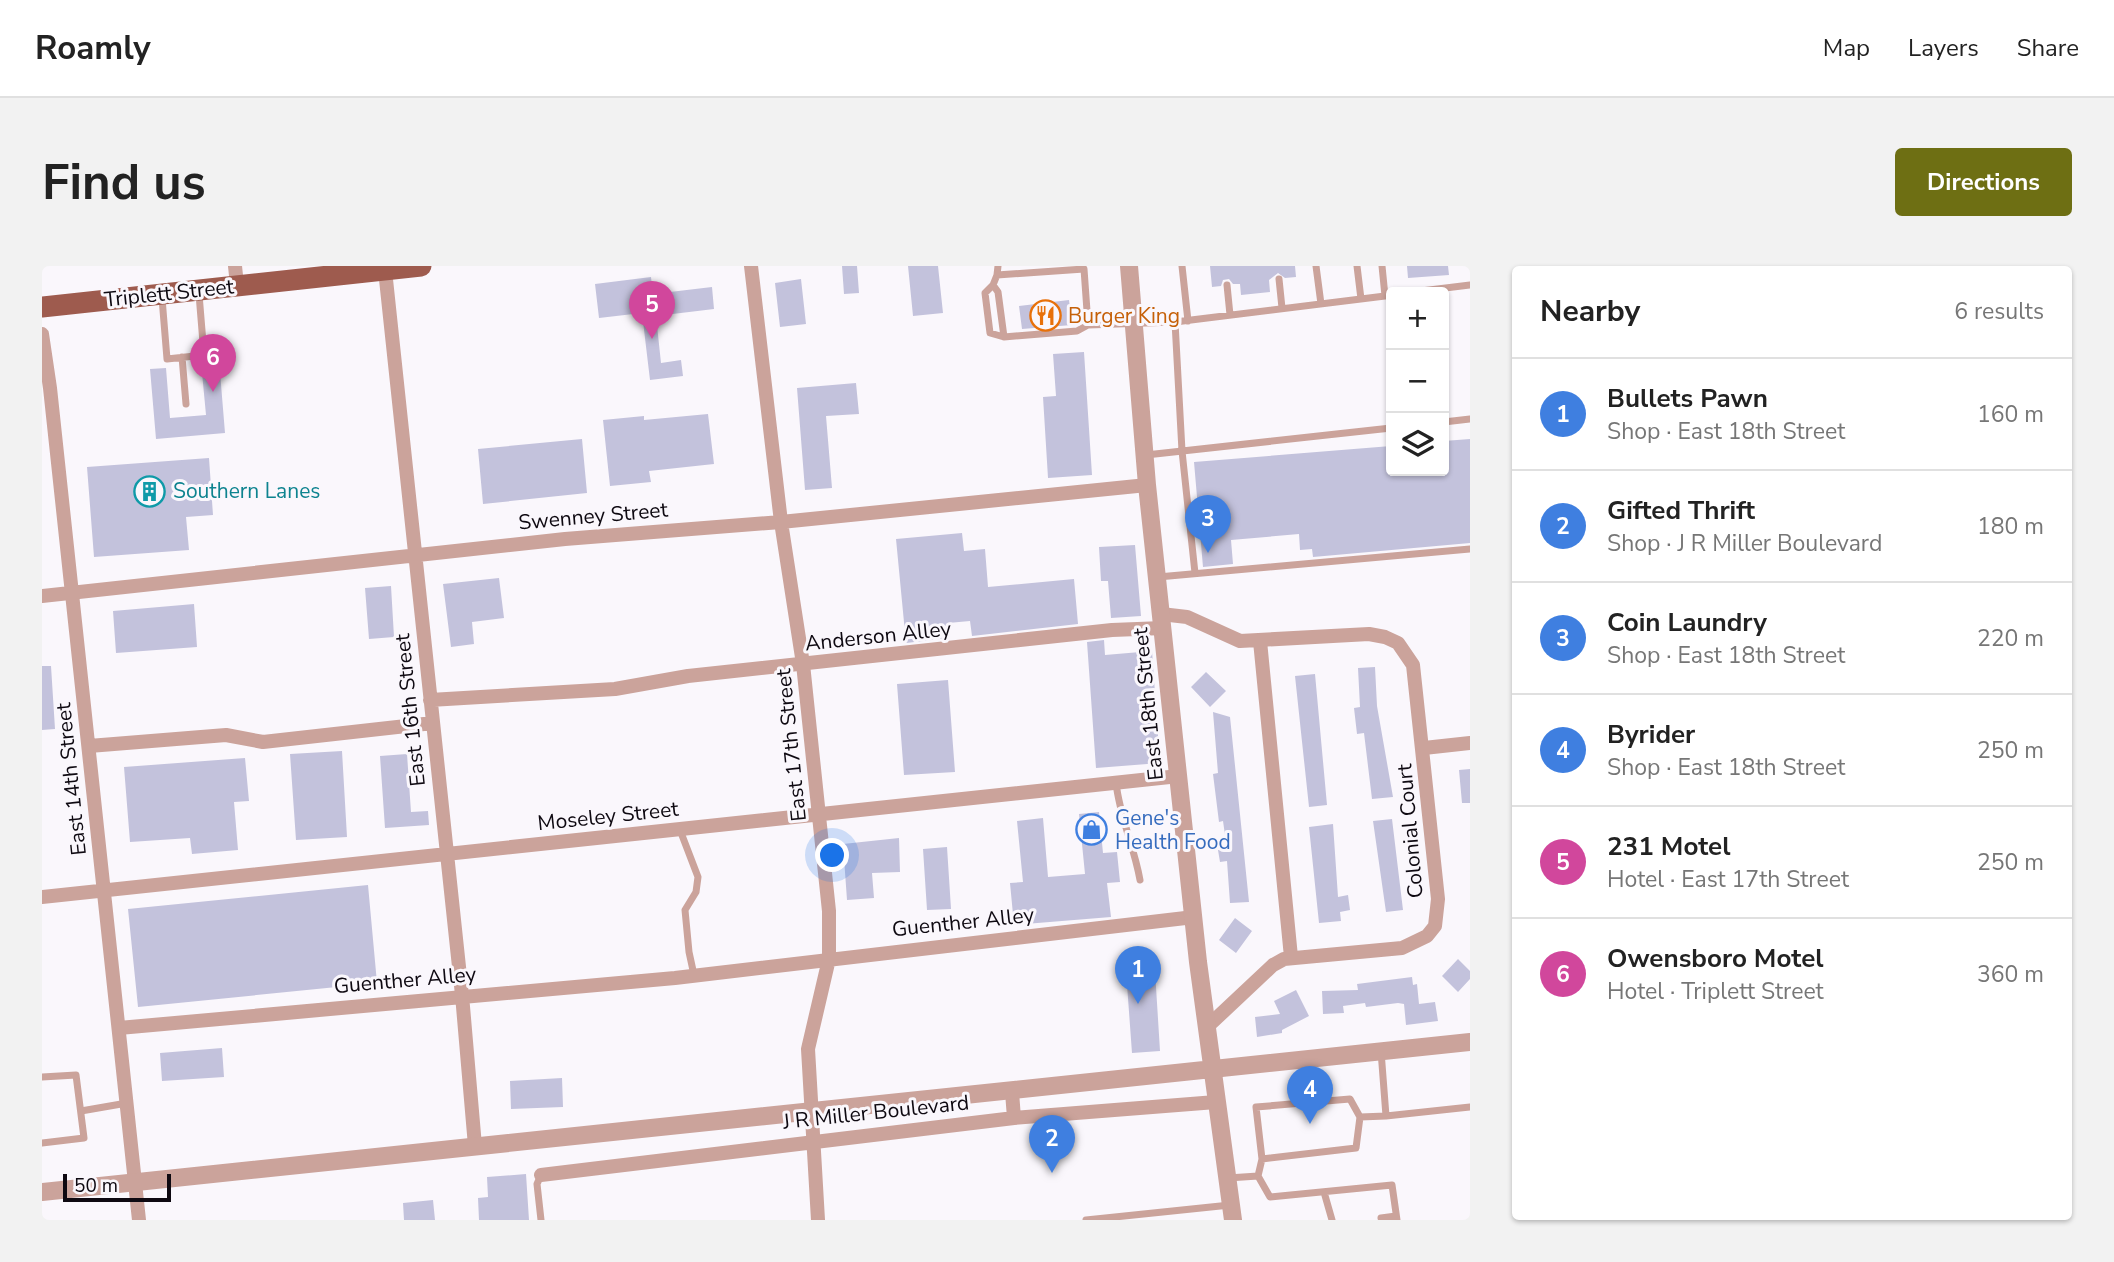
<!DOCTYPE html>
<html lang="en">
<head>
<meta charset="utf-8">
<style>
  body { margin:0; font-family:"Nunito Sans",sans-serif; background:#f2f2f2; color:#222 }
  .controls { position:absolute; right:21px; top:21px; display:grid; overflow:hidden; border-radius:7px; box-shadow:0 2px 5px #0004 }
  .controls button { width:63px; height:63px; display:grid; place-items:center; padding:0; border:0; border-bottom:2px solid #e0e0e0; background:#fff; color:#222; font:35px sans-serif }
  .scale { position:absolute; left:21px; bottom:18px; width:108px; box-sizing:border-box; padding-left:7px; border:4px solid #0e0911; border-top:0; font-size:19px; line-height:24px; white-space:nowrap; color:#0e0911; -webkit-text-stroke:5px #faf7fc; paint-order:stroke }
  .you { position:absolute; left:791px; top:590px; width:24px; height:24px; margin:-18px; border:5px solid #fff; border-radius:50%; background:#1a73e8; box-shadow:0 0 0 10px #1a73e833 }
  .badge { display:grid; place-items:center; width:46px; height:46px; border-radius:50%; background:#6e6f13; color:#fff; font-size:23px; font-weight:700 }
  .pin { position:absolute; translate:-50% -58px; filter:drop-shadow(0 2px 4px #0008) }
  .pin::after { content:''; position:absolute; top:37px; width:24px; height:21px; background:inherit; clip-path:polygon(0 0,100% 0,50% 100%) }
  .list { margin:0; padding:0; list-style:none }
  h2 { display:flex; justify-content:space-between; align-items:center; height:91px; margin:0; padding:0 28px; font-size:30px }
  h2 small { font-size:23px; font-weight:400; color:#767676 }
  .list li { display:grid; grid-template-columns:46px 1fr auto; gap:21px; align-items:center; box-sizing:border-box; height:112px; padding:0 28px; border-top:2px solid #e0e0e0 }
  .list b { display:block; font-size:26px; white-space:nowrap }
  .list p { margin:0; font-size:23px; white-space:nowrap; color:#767676 }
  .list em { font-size:23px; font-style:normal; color:#767676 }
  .icon { flex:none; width:38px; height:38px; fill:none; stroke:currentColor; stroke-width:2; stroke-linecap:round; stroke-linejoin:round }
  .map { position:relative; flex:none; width:1428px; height:954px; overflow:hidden; border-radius:7px }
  header { display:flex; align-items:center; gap:42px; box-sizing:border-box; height:98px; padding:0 35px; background:#fff; border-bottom:2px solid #e0e0e0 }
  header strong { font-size:33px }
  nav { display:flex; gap:38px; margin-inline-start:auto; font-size:24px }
  .intro { display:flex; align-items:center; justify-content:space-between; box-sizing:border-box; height:168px; padding:0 42px }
  h1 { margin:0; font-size:49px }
  .button { padding:18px 32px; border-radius:7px; background:#6e6f13; color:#fff; font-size:24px; font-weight:700 }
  main { display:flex; gap:42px; padding:0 42px }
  aside { flex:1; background:#fff; border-radius:7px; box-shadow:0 2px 5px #0004 }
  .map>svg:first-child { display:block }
  .building { fill:#c3c2dc }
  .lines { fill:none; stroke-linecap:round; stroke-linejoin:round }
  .service { stroke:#cba39b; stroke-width:7 }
  .minor { stroke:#cba39b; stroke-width:14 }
  .tertiary { stroke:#cba39b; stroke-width:18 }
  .primary { stroke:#9e5b4e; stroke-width:21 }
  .labels { text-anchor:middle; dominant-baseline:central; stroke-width:6; stroke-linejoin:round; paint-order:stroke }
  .street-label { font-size:21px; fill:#0e0911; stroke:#faf7fc }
  .food-label { font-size:21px; fill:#c56008; stroke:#faf7fc; text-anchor:start }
  .culture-label { font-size:21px; fill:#0d838f; stroke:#faf7fc; text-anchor:start }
  .shop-label { font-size:21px; fill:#366cbe; stroke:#faf7fc; text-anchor:start }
</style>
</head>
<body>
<header>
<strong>Roamly</strong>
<nav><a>Map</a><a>Layers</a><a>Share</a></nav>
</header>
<div class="intro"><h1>Find us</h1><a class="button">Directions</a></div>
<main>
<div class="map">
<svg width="1428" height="954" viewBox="0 0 1428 954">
  <rect width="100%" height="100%" fill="#faf7fc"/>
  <path class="building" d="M800,0H815L817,27L802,28Z
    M866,0H896L901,47L871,50Z
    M1168,0H1253L1254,11L1243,12L1236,7L1227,14L1228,26L1199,29L1198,18H1191L1187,13L1181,14L1179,20L1170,21Z
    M1365,0H1406L1407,9L1366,12Z
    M609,11L611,28L670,21L672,43L614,50L619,97L639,94L641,110L608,114L600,47L557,52L553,18Z
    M759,13L764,58L738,61L733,17Z
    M1027,34L1030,59L980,63L977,40Z
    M1042,86L1050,209L1006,212L1001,131L1014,130L1011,88Z
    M177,94L183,167L114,173L108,103L124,102L128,152L164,149L159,96Z
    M814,117L817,148L784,150L790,222L763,224L755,122Z
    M666,148L672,198L607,205L609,216L568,220L561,154L602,150V154Z
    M540,173L545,227L441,238L436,183Z
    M1428,173V277L1271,291L1270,283L1258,284L1257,268L1189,274L1191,298L1161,301L1152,196L1349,180V205H1402V175Z
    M167,192L171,249L144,251L147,284L52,291L45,201Z
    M920,267L922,285L943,283L946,321L1032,313L1036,358L930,370L928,355L906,357L907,372L864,377L854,273Z
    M1093,279L1099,350L1069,352L1066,315H1059L1057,281Z
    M457,312L462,352L430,356L432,378L409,381L401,318Z
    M349,320L352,371L327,373L323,322Z
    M152,338L155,381L74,387L71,345Z
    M1062,374L1063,389L1110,385L1118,497L1054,502L1045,376Z
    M0,400H9L13,463L0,464Z
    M1333,401L1335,440L1351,531L1330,533L1322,467L1315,468L1312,442L1318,441L1316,402Z
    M1164,406L1184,425L1168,441L1149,421Z
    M1273,408L1285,539L1267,541L1253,410Z
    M906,414L913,506L862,509L855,418Z
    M1171,446L1188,451L1207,636L1188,637L1185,595L1178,596L1176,584L1185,583L1181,555L1177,556L1171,508L1176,507Z
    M300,485L305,571L254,574L248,488Z
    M365,488L369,546L386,545L387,559L343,562L338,490Z
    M203,492L207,535L192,536L196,584L150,588L148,572L88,576L82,501Z
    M1428,503V537H1420L1417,504Z
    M1057,546L1061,587L1075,586L1078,616L1065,617L1069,651L972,659L968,617L981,616L975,555L1001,552L1006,611L1043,608L1037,548Z
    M1350,553L1361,644L1344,646L1331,555Z
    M1291,558L1296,631L1306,629L1308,644L1298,646L1299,655L1277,657L1267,561Z
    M857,572L858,606L830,607L832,632L805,634L801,578Z
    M905,581L909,643L885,644L881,583Z
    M326,619L335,717L96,741L86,643Z
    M1193,652L1210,665L1194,687L1177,674Z
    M1112,689L1118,785L1090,787L1083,691Z
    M1416,693L1428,705V713L1416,726L1400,710Z
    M1370,711L1371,719L1375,718L1377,738L1393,736L1396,755L1364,759L1362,738L1356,737L1324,741L1323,737L1301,740L1302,747L1281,748L1280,725L1316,724L1315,718Z
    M1254,724L1267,750L1240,764V767L1215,771L1213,751L1238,748L1232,735Z
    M180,782L182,811L120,815L118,787Z
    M520,812L521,841L469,843L468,815Z
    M484,908L487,954H437L436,932L446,931L445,911Z
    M391,934L393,954H362L361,937Z"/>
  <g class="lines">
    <path class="service" d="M956,0L955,9L1042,3L1046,59L1133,56L1343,30
      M1140,0L1146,55
      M1274,0L1279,38
      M1315,0L1319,33
      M1340,0L1343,30L1349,29
      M955,9L951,19L956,26L962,71L1035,65L1046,59
      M1237,13L1240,42
      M951,19L943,27L948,67L962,71
      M1185,19L1188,49
      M1371,26L1428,19
      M120,32L125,93L162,89L157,28
      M1133,56L1140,185L1153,307
      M140,91L144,138
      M1402,156L1428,153
      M1104,189L1349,162
      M1116,311L1428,283
      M1074,517C1078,552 1092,580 1098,614
      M638,564L656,611L654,626L643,644L647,686L652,709
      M1339,785L1344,850L1428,841
      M0,811L34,809L42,872L0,877
      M39,845L85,837
      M1220,893L1314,882L1318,851
      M1216,910L1220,893L1214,841L1308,833L1318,851L1344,850
      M1186,912L1216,910L1228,931L1350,919L1355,954
      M1282,926L1290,954
      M1339,952L1354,950
      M499,954L495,918L499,909
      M1044,954L1188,939"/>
    <path class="minor" d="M193,0L195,19
      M709,0L739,256L761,398L787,645V693L766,783L776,954
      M343,4L420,729L433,880
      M0,68L8,122L97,954
      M0,330L523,273L739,256L1105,219
      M1119,348L1145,351L1198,375L1327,368L1343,371L1356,377L1371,399L1396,633L1393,660L1385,670L1360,682L1242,693L1231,699L1164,762
      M1218,375L1249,691
      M388,434L573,423L646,410L1070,364L1121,362
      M47,480L184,469L221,476L391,457
      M1382,482L1428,477
      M0,631L1137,510
      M77,762L633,712L1152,651
      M970,826L972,852
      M499,909L972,852L1174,836"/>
    <path class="tertiary" d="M1087,0L1105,219L1156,696L1191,954
      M0,926L1428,776"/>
    <path class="primary" d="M0,41L379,0"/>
  </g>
  <defs>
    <symbol id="restaurant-ring" viewBox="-11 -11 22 22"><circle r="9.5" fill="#faf7fc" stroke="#e8710a" stroke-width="1.5"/><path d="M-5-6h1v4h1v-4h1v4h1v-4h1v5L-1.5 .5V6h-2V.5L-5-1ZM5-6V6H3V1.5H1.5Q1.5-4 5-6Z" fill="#e8710a"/></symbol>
    <symbol id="building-ring" viewBox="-11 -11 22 22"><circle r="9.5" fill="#faf7fc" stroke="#0f9aa8" stroke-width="1.5"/><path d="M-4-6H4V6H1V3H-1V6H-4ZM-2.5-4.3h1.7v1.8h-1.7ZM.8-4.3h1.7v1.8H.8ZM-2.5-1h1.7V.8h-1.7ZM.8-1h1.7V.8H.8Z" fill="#0f9aa8"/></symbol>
    <symbol id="shop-ring" viewBox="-11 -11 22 22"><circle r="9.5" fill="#faf7fc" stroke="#3f7fe0" stroke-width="1.5"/><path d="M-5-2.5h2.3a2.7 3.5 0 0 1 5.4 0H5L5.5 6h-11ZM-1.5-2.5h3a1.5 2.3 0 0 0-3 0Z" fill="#3f7fe0"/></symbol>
  </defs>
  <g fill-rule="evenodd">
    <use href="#restaurant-ring" x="986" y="32" width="35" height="35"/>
    <use href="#building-ring" x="90" y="208" width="35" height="35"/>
    <use href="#shop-ring" x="1032" y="546" width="35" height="35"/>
  </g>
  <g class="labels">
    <g class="street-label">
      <text transform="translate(127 27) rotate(-6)">Triplett Street</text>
      <text transform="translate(551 250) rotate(-5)">Swenney Street</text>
      <text transform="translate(836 370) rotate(-6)">Anderson Alley</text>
      <text transform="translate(1106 438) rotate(-96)">East 18th Street</text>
      <text transform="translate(368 444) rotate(-96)">East 16th Street</text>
      <text transform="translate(749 479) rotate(-96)">East 17th Street</text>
      <text transform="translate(29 513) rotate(-96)">East 14th Street</text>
      <text transform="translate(566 550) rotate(-6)">Moseley Street</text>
      <text transform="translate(1368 565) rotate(-95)">Colonial Court</text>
      <text transform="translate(921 656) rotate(-6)">Guenther Alley</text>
      <text transform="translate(363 714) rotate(-5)">Guenther Alley</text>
      <text transform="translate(834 846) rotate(-6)">J R Miller Boulevard</text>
    </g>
    <g class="food-label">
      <text x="1026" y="50">Burger King</text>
    </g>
    <g class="culture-label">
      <text x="131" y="225">Southern Lanes</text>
    </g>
    <g class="shop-label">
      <text x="1073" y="552">Gene's<tspan x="1073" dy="24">Health Food</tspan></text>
    </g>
  </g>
</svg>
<div class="controls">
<button>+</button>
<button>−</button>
<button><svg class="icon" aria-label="layers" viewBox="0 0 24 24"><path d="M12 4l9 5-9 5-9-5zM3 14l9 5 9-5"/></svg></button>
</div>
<div class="scale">50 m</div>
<div class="you"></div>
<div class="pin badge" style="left:1096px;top:738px;background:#3f7fe0">1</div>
<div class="pin badge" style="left:1010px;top:907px;background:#3f7fe0">2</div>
<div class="pin badge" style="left:1166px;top:287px;background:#3f7fe0">3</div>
<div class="pin badge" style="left:1268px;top:858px;background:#3f7fe0">4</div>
<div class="pin badge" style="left:610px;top:73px;background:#d1479c">5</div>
<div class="pin badge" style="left:171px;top:126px;background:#d1479c">6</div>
</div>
<aside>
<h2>Nearby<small>6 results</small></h2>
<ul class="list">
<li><span class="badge" style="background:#3f7fe0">1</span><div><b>Bullets Pawn</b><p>Shop · East 18th Street</p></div><em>160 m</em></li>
<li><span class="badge" style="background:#3f7fe0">2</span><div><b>Gifted Thrift</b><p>Shop · J R Miller Boulevard</p></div><em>180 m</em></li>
<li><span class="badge" style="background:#3f7fe0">3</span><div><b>Coin Laundry</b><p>Shop · East 18th Street</p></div><em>220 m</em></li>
<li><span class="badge" style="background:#3f7fe0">4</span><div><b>Byrider</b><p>Shop · East 18th Street</p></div><em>250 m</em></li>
<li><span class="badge" style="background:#d1479c">5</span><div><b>231 Motel</b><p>Hotel · East 17th Street</p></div><em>250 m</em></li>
<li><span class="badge" style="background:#d1479c">6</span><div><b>Owensboro Motel</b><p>Hotel · Triplett Street</p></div><em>360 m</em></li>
</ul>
</aside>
</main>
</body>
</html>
